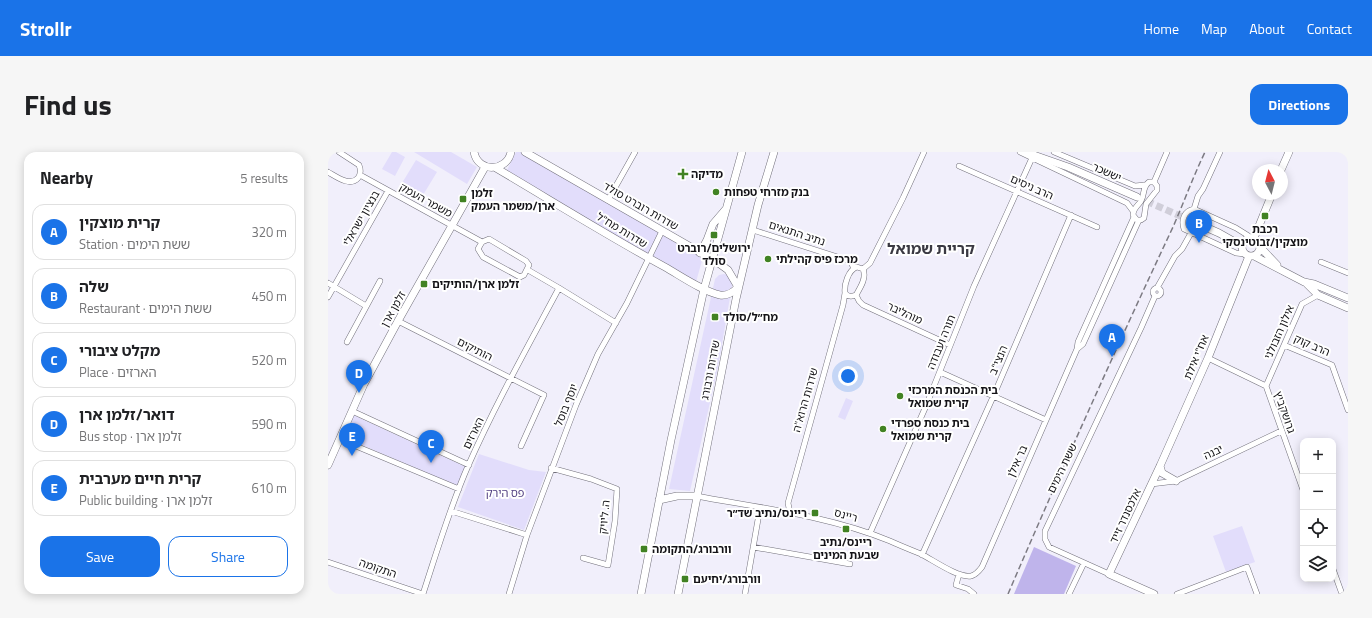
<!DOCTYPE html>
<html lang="en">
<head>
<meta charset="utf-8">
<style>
  body { margin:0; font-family:"Titillium Web","Noto Sans Hebrew",sans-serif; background:#f6f6f6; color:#202124 }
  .controls { position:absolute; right:12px; bottom:12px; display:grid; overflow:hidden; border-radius:8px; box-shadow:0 2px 10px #0003 }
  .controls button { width:36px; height:36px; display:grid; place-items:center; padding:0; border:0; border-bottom:1px solid #e0e0e0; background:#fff; color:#202124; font:20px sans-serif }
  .compass { position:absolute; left:924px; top:12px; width:36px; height:36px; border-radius:50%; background:#fff; box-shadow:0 2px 10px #0003; rotate:353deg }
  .you { position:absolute; left:520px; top:224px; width:14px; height:14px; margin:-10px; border:3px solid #fff; border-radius:50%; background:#1a73e8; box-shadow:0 0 0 6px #1a73e833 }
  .badge { display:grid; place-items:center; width:26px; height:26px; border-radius:50%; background:#1a73e8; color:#fff; font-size:13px; font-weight:700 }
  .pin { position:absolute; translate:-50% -33px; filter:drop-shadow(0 1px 2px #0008) }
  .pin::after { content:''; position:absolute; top:21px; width:14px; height:12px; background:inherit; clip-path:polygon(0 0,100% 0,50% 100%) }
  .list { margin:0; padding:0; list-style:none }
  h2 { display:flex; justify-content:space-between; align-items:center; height:52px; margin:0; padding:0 16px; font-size:17px }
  h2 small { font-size:13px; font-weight:400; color:#757577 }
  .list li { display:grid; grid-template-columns:26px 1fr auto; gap:12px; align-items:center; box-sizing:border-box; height:56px; margin:0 8px 8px; padding:0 8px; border:1px solid #e0e0e0; border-radius:12px }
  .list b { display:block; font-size:15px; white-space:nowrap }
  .list p { margin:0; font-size:13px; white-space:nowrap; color:#757577 }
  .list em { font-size:13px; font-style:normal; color:#757577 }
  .actions { display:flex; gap:8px; padding:12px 16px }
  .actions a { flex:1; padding:9px 0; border:1px solid #1a73e8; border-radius:12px; text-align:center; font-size:14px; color:#1a73e8 }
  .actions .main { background:#1a73e8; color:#fff }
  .icon { flex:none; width:22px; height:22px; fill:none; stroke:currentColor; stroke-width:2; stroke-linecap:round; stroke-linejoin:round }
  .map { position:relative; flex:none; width:1020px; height:442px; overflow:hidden; border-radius:12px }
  header { display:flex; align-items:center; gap:24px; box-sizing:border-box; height:56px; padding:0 20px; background:#1a73e8; color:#fff }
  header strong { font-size:19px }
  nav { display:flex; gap:22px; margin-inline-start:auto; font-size:14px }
  .intro { display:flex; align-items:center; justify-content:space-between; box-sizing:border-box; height:96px; padding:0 24px }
  h1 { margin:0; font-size:28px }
  .button { padding:10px 18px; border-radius:12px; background:#1a73e8; color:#fff; font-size:14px; font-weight:700 }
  main { display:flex; gap:24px; padding:0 24px }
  aside { flex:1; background:#fff; border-radius:12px; box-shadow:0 2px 10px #0003 }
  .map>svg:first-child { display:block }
  .green { fill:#e2ddfb }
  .forest { fill:#bfb4eb }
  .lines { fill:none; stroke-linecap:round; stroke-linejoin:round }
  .secondary-tunnel { stroke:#d0ced9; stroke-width:7; stroke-dasharray:7 3.5; stroke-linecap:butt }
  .street-casing { stroke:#72707b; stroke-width:6 }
  .secondary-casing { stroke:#72707b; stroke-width:8 }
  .street { stroke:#fff; stroke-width:5 }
  .secondary { stroke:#fff; stroke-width:7 }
  .rail { stroke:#7c7a82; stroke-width:1.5; stroke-dasharray:6 3; stroke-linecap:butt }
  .poi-dot { fill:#418223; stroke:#fff; stroke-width:1.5 }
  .labels { text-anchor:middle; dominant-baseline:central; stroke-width:4; stroke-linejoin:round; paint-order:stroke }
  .street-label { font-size:11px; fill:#141317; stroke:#fff }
  .poi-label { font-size:11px; font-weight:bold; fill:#141317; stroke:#fff; text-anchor:start }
  .park-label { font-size:11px; fill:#524183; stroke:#fff }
  .district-label { font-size:15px; font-weight:bold; fill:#3a3942; stroke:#fff }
</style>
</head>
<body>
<header>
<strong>Strollr</strong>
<nav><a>Home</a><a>Map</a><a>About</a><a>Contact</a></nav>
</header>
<div class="intro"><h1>Find us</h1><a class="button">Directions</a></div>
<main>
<aside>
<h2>Nearby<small>5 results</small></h2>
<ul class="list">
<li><span class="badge">A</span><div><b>קרית מוצקין</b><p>Station · ששת הימים</p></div><em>320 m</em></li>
<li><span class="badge">B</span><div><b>שלה</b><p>Restaurant · ששת הימים</p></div><em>450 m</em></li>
<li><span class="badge">C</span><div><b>מקלט ציבורי</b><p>Place · הארזים</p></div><em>520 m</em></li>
<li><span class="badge">D</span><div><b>דואר/זלמן ארן</b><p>Bus stop · זלמן ארן</p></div><em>590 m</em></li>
<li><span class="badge">E</span><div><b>קרית חיים מערבית</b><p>Public building · זלמן ארן</p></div><em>610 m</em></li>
</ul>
<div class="actions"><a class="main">Save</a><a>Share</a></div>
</aside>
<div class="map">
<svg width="1020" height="442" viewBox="0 0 1020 442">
  <rect width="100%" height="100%" fill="#f1effb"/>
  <path class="green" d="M64,0H68L77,5L67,24L54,17Z
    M86,0H123L149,15L139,32Z
    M188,0H193L331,80L320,104L177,22Z
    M88,8L109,20L92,48L71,36Z
    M335,83L375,105L368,130L324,106Z
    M396,122L401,123L405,128L390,215L362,339L341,337L387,127L391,123Z
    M518,246L525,249L517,268L510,265Z
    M25,263L138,315L130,334L15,285Z
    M151,302L201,318L218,320L196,378L130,355Z
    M914,374L927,410L898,420L885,384Z"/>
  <path class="forest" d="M706,395L748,414L736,442H686Z"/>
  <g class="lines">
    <path class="secondary-tunnel" d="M809,45L866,70"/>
    <defs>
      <path id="street" d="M692,0L799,51L805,59
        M726,0L807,34L817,33
        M631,14L769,75
        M0,20C9,25 22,35 30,26C33,22 33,18 31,13L11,0
        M32,23L154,90
        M821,30H826L829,34V38L818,52L816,66L813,68H809L805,63C805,56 810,54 813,49C817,42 814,35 821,30Z
        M826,30L839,0
        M280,48L307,0
        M866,57L870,44L875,37L892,0
        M425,78L522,109L526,116
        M161,87L198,109L201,113L196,123L192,125L155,105L150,97L154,90Z
        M917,102L908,101L856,77C853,68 856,59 866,57L908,76L924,86
        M993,110L1020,121
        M529,115L535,117C539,126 532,136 528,143C523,145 520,145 517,141C516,133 520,118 529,115Z
        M535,117L542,111L575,46L596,0
        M200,118L231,136L288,171
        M0,131L38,154
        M829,136L847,104L854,97L863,81
        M825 140a4 4 0 1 1 8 0a4 4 0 1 1-8 0Z
        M528,143L531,149L535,153L622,193
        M0,145L60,39
        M70,169L216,243L193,294
        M19,190L52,129
        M956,193L1004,213L1020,258
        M749,197L755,192L811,68
        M880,206L938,234
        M612,220L718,268
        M938,234L975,338
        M938,234L974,152L990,143
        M24,259L141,313
        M11,287L131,337
        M223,316L263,327L289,337L287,369L280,413L255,406
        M823,332L848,329L953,279
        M368,344C433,356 501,364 562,389C573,394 583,398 593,402C605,408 630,426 643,424C648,423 651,419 654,415L749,197L750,190L806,65
        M123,359L199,383
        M462,361L460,351L515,153L517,141
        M542,381L598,254L646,134L704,6
        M425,395L522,412
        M594,403L665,245L743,63
        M0,410L95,442
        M1005,417L1014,442
        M631,422L628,433L640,437L646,442
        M781,422L721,395L717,387V379L813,176L827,144
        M95,442C109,399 122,355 140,314C167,253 200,194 231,136
        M181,442L199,383L248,253L270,202L299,151L334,79
        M417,442L432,356
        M741,442L756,411
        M849,442L919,415L929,442"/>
      <path id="secondary" d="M146,0C150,21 179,20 183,0
        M697,0L740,15L809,45
        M168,16C224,49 280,84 337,115C353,124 374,139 392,143C399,144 406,140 410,135L400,118L389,110L197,0
        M953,18L961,0
        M866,70L891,81L914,94
        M914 95a9 9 0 1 1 18 0a9 9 0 1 1-18 0Z
        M926,86L944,42
        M932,95L949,113
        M372,101L379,88L385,72L397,58
        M926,104L976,130L986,132L1020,146
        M978,131L990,143L1020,156
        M0,313L36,232L70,169L157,15
        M832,314L834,321L848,329
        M331,348L349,344H368
        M313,442L343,288L376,137L414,0
        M350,442L408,147L430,53L446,0
        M826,442L781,422L832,314L880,206L921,104"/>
    </defs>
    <use href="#street" class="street-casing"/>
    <use href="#secondary" class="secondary-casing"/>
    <use href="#street" class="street"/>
    <use href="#secondary" class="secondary"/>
    <path class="rail" d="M680,442C733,319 788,196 845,75C856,50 865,25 877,0"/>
  </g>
  <g class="poi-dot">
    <path d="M353 16h4v4h4v4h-4v4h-4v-4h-4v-4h4z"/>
    <circle cx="388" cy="40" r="4"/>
    <rect x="131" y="43" width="8" height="8" rx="2"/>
    <rect x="933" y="60" width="8" height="8" rx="2"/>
    <rect x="382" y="79" width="8" height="8" rx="2"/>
    <circle cx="440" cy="107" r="4"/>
    <rect x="92" y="128" width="8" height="8" rx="2"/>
    <rect x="383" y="161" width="8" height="8" rx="2"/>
    <circle cx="572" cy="244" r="4"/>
    <circle cx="555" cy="277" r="4"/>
    <rect x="483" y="357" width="8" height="8" rx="2"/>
    <rect x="514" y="373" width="8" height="8" rx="2"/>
    <rect x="312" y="393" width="8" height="8" rx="2"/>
    <rect x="353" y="423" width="8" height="8" rx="2"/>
  </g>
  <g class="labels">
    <g class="street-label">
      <text transform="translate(779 20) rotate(24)">יששכר</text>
      <text transform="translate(704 35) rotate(24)">הרב ניסים</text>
      <text transform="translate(98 48) rotate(29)">משמר העמק</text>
      <text transform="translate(313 54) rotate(30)">שדרות רוברט סולד</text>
      <text transform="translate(33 66) rotate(-60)">בנציון ישראלי</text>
      <text transform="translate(294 78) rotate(31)">שדרות מח"ל</text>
      <text transform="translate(469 81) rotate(18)">נתיב התנאים</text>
      <text transform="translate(65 157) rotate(-61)">זלמן ארן</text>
      <text transform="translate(577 161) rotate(25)">מוהליבר</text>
      <text transform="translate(951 180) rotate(-66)">אילון הזבולני</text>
      <text transform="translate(613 190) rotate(-68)">תורה ועבודה</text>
      <text transform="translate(984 193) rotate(23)">הרב קוק</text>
      <text transform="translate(147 197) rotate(27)">הותיקים</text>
      <text transform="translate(868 205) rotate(-67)">אח"י אילת</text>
      <text transform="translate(670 208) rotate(-67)">הנצי"ב</text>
      <text transform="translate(382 218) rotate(-79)">שדרות ורבורג</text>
      <text transform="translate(477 248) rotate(-74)">שדרות הרוא"ה</text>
      <text transform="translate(238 253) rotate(-68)">יוסף בוסל</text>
      <text transform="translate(957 260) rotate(71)">גרושקביץ</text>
      <text transform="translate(145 281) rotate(-64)">הארזים</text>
      <text transform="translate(885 300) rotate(-25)">יבנה</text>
      <text transform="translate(689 309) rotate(-66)">בר אילן</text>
      <text transform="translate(734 316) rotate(-64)">ששת הימים</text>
      <text transform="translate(518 363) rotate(15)">ריינס</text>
      <text transform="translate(797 364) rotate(-65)">אלכסנדר זייד</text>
      <text transform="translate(276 365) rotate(-84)">ה. ליויק</text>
      <text transform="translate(50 416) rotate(19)">התקומה</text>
    </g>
    <g class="poi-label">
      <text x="363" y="22">מדיקה</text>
      <text x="396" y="40">בנק מזרחי טפחות</text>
      <text x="143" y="41">זלמן<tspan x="143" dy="13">ארן/משמר העמק</tspan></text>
      <text x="937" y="77" text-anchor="middle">רכבת<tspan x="937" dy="13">מוצקין/זבוטינסקי</tspan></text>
      <text x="386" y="96" text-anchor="middle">ירושלים/רוברט<tspan x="386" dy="13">סולד</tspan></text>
      <text x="448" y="107">מרכז פיס קהילתי</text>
      <text x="104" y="132">זלמן ארן/הותיקים</text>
      <text x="395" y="165">מח״ל/סולד</text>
      <text x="580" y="238">בית הכנסת המרכזי<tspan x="580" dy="13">קרית שמואל</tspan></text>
      <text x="563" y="271">בית כנסת ספרדי<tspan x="563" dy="13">קרית שמואל</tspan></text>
      <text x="479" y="361" text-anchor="end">ריינס/נתיב שד״ר</text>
      <text x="518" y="390" text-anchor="middle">ריינס/נתיב<tspan x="518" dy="13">שבעת המינים</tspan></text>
      <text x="324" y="397">וורבורג/התקומה</text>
      <text x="365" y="427">וורבורג/יחיעם</text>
    </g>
    <g class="park-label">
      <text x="177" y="341">פס הירק</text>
    </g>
    <g class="district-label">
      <text x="603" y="96">קריית שמואל</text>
    </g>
  </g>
</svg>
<div class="controls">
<button>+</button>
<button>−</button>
<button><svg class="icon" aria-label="locate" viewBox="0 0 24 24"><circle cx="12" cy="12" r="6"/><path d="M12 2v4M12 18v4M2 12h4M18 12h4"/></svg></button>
<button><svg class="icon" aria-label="layers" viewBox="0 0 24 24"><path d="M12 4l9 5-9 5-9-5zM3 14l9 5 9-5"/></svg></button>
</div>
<svg class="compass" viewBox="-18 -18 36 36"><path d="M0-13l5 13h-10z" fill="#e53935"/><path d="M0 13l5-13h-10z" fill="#757577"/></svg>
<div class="you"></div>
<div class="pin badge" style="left:784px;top:205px">A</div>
<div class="pin badge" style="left:871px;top:91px">B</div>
<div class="pin badge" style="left:103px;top:311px">C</div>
<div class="pin badge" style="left:31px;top:241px">D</div>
<div class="pin badge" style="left:24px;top:304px">E</div>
</div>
</main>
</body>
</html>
